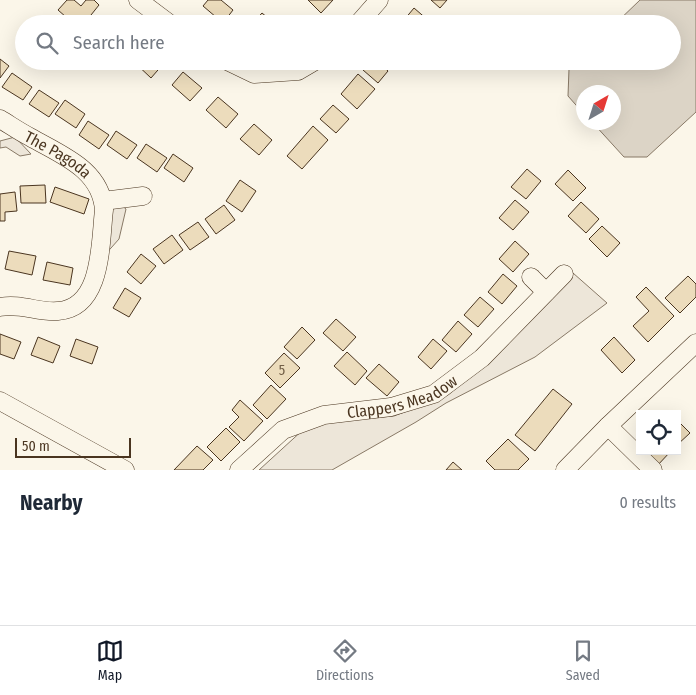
<!DOCTYPE html>
<html lang="en">
<head>
<meta charset="utf-8">
<style>
  body { margin:0; font-family:"Fira Sans Condensed",sans-serif; background:#f2f2f3; color:#1f2937 }
  .controls { position:absolute; right:15px; bottom:15px; display:grid; overflow:hidden; border-radius:0px; box-shadow:0 5px 20px #0002 }
  .controls button { width:45px; height:45px; display:grid; place-items:center; padding:0; border:0; border-bottom:1px solid #e0e1e3; background:#fff; color:#1f2937; font:25px sans-serif }
  .compass { position:absolute; left:576px; top:85px; width:45px; height:45px; border-radius:50%; background:#fff; box-shadow:0 5px 20px #0002; rotate:39deg }
  .scale { position:absolute; left:15px; bottom:12px; width:116px; box-sizing:border-box; padding-left:5px; border:2px solid #4a3520; border-top:0; font-size:14px; line-height:18px; white-space:nowrap; color:#4a3520; -webkit-text-stroke:4px #fbf6e9; paint-order:stroke }
  .list { margin:0; padding:0; list-style:none }
  h2 { display:flex; justify-content:space-between; align-items:center; height:65px; margin:0; padding:0 20px; font-size:21px }
  h2 small { font-size:16px; font-weight:400; color:#747a83 }
  .icon { flex:none; width:28px; height:28px; fill:none; stroke:currentColor; stroke-width:2; stroke-linecap:round; stroke-linejoin:round }
  .map { position:relative; flex:none; width:696px; height:470px; overflow:hidden }
  .search { position:absolute; background:#fff; box-shadow:0 5px 20px #0002; left:15px; right:15px; top:15px; height:55px; display:flex; align-items:center; gap:12px; box-sizing:border-box; padding:0 18px; border-radius:28px; color:#747a83; font-size:19px }
  .sheet { height:155px; background:#fff }
  nav { display:flex; justify-content:space-around; align-items:center; box-sizing:border-box; height:70px; border-top:1px solid #e0e1e3; background:#fff; font-size:14px; color:#747a83 }
  nav a { display:grid; justify-items:center; gap:2px }
  nav .on { color:#111827 }
  .map>svg:first-child { display:block }
  .green { fill:#ede6d9; stroke:#887966 }
  .water { fill:#dcd4c6; stroke:#887966 }
  .building { fill:#ecdcbc; stroke:#4a3520 }
  .lines { fill:none; stroke-linecap:round; stroke-linejoin:round }
  .minor-casing { stroke:#4a3520; stroke-width:19 }
  .minor { stroke:#fbf6e9; stroke-width:18 }
  .labels { text-anchor:middle; dominant-baseline:central; stroke-width:4; stroke-linejoin:round; paint-order:stroke }
  .number-label { font-size:14px; fill:#725f47 }
  .street-label { font-size:16px; fill:#4a3520; stroke:#fbf6e9 }
</style>
</head>
<body>
<div class="map">
<svg width="696" height="470" viewBox="0 0 696 470">
  <rect width="100%" height="100%" fill="#fbf6e9"/>
  <path class="green" d="M15,137L31,154L20,156L6,147L0,148V141Z
    M121,205L126,209L119,239L103,257L107,209Z
    M573,273L607,303L535,357L446,403L416,422L332,470H259L305,428L336,421L394,416L448,395L502,350Z"/>
  <path class="water" d="M640,0H696V112L647,157H624L593,123L614,122V92H584L583,113L568,96L569,69L576,61H672V24H615Z"/>
  <path class="building" d="M67,0H74L81,6L86,0H94L99,5L91,15L93,17L87,24H74L58,10Z
    M208,0H221L233,10L223,23L203,6Z
    M308,0H333L321,13Z
    M431,0H447L440,8Z
    M414,8L429,21L426,24H408L404,20Z
    M262,13L275,24H252Z
    M0,59L9,66L0,78Z
    M133,61H163L164,63L151,78Z
    M371,61H377L388,71L378,83L363,70Z
    M183,72L202,88L190,101L172,85Z
    M12,73L32,87L23,100L2,87Z
    M358,74L375,89L357,109L341,94Z
    M39,90L59,103L49,117L29,104Z
    M218,97L238,114L226,128L206,110Z
    M65,100L85,114L76,128L55,114Z
    M333,105L349,119L336,133L320,119Z
    M88,121L109,135L99,149L79,135Z
    M254,124L272,140L259,155L240,139Z
    M313,126L328,140L302,169L287,156Z
    M116,131L137,145L127,159L107,145Z
    M146,144L167,158L157,172L137,158Z
    M173,154L193,168L184,182L164,168Z
    M527,169L541,181L526,199L511,187Z
    M568,170L586,188L573,201L555,184Z
    M240,180L256,191L242,212L226,201Z
    M45,185L46,203H21L20,186Z
    M55,187L89,199L84,214L50,202Z
    M15,192L17,211L5,212V221H0V194Z
    M515,200L529,212L513,230L499,218Z
    M581,202L599,219L586,233L568,216Z
    M224,205L235,220L216,234L205,219Z
    M198,222L209,237L190,250L179,235Z
    M602,226L620,243L607,257L589,239Z
    M172,235L183,250L164,264L153,249Z
    M515,241L529,254L513,272L499,259Z
    M9,251L36,256L32,275L5,269Z
    M141,254L156,266L141,284L127,272Z
    M47,262L73,268L70,285L43,280Z
    M503,274L517,286L502,304L488,292Z
    M688,276L696,284V297L680,313L665,298Z
    M646,287L674,316L648,342L633,326L649,311L636,297Z
    M125,288L141,298L129,317L113,308Z
    M480,297L494,309L478,327L464,315Z
    M336,319L356,337L343,351L323,333Z
    M458,321L472,334L456,352L442,340Z
    M302,327L315,340L297,359L284,347Z
    M0,334L21,342L14,359L0,354Z
    M38,337L60,346L53,363L31,355Z
    M614,337L635,360L622,373L601,350Z
    M76,339L98,347L92,364L70,356Z
    M433,339L447,351L431,369L418,357Z
    M347,352L367,371L355,385L334,366Z
    M284,353L300,368L280,388L265,373Z
    M379,364L399,382L387,396L366,378Z
    M271,385L286,399L267,419L253,405Z
    M553,389L572,404L535,451L515,435Z
    M240,400L263,421L244,441L229,427L239,417L232,410Z
    M677,420L690,433L677,445Z
    M226,428L240,442L221,461L207,447Z
    M508,439L529,459L518,470H495L486,461Z
    M197,446L213,460L203,470H174Z
    M640,451H671L656,467Z
    M453,462L462,470H446Z"/>
  <g class="lines">
    <defs>
      <g id="minor">
        <path d="M138,0L170,24"/>
        <path d="M358,24L379,0"/>
        <path d="M227,61L254,74L298,71L315,61"/>
        <path id="s1" d="M0,119C10,125 20,132 30,137C61,155 101,169 104,210C100,242 103,308 58,311C39,313 21,303 0,307"/>
        <path d="M103,201L143,196"/>
        <path d="M531,277L546,292"/>
        <path d="M0,401L125,470"/>
        <path d="M608,426L653,470"/>
        <path id="s2" d="M239,470L283,430L324,415L391,407L434,394L482,358L564,274"/>
        <path d="M565,470L608,426L696,343"/>
      </g>
    </defs>
    <use href="#minor" class="minor-casing"/>
    <use href="#minor" class="minor"/>
  </g>
  <g class="labels">
    <g class="number-label">
      <text x="282" y="370">5</text>
    </g>
    <g class="street-label">
      <text stroke="none"><textPath href="#s1" startOffset="68">The Pagoda</textPath></text>
      <text stroke="none"><textPath href="#s2" startOffset="184">Clappers Meadow</textPath></text>
    </g>
  </g>
</svg>
<div class="controls">
<button><svg class="icon" aria-label="locate" viewBox="0 0 24 24"><circle cx="12" cy="12" r="6"/><path d="M12 2v4M12 18v4M2 12h4M18 12h4"/></svg></button>
</div>
<svg class="compass" viewBox="-18 -18 36 36"><path d="M0-13l5 13h-10z" fill="#e53935"/><path d="M0 13l5-13h-10z" fill="#747a83"/></svg>
<div class="scale">50 m</div>
<div class="search"><svg class="icon" aria-label="search" viewBox="0 0 24 24"><circle cx="10" cy="10" r="6"/><path d="M15 15l6 6"/></svg>Search here</div>
</div>
<section class="sheet">
<h2>Nearby<small>0 results</small></h2>
<ul class="list">
</ul>
</section>
<nav>
<a class="on"><svg class="icon" aria-label="map" viewBox="0 0 24 24"><path d="M3 6l6-2 6 2 6-2v14l-6 2-6-2-6 2zM9 4v14M15 6v14"/></svg>Map</a>
<a><svg class="icon" aria-label="directions" viewBox="0 0 24 24"><path d="M12 3l9 9-9 9-9-9zM9 14v-3h6M13 9l2 2-2 2"/></svg>Directions</a>
<a><svg class="icon" aria-label="saved" viewBox="0 0 24 24"><path d="M7 4h10v16l-5-4-5 4z"/></svg>Saved</a>
</nav>
</body>
</html>
